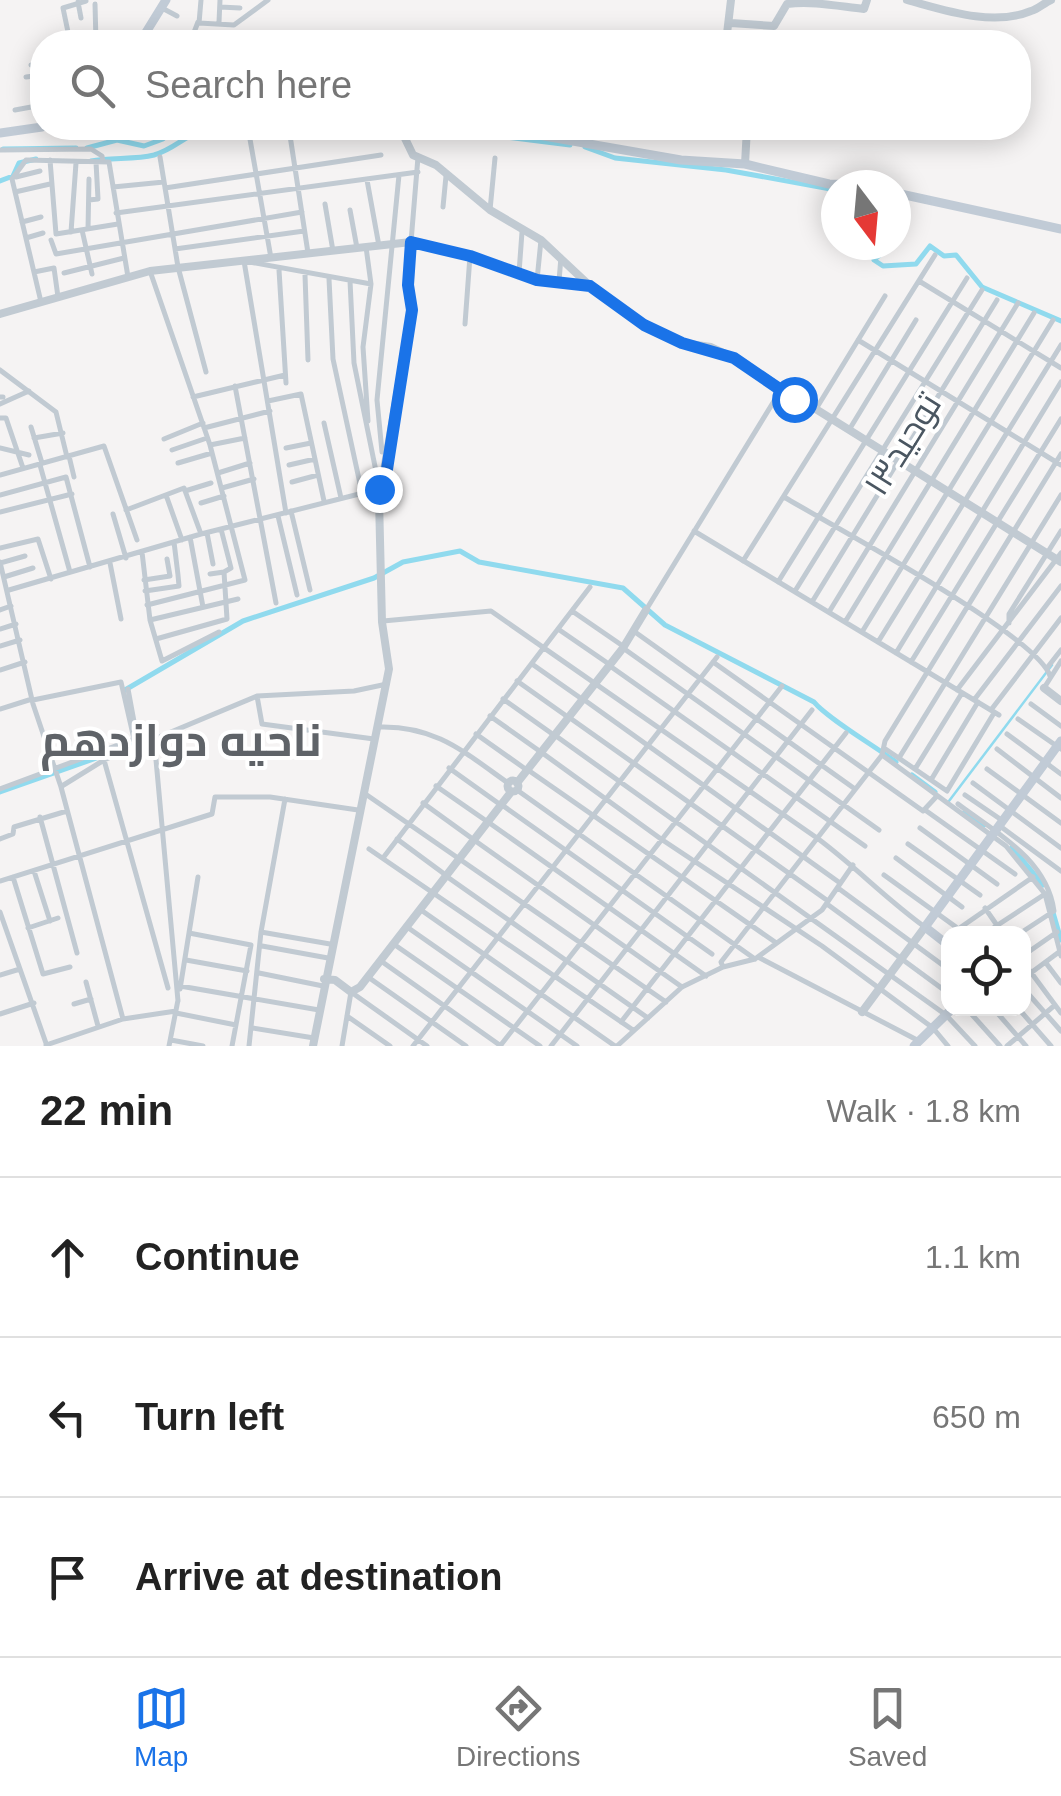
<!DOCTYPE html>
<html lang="en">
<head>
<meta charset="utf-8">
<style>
  body { margin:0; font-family:Helvetica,Cairo,sans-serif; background:#f2f2f2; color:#222 }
  .controls { position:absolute; right:30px; bottom:30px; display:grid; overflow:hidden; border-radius:20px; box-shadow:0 5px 25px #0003 }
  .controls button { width:90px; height:90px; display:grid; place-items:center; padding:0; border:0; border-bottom:2px solid #e0e0e0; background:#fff; color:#222; font:50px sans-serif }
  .compass { position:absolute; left:821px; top:170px; width:90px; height:90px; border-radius:50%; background:#fff; box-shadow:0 5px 25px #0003; rotate:164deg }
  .stop { position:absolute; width:30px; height:30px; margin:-22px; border:8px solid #1a73e8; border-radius:50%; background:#fff }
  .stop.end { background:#1a73e8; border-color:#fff; box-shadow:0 2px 10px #0008 }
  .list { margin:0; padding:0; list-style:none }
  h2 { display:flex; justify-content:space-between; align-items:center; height:130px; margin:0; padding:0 40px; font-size:42px }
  h2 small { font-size:32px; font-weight:400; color:#767676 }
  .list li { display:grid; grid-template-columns:65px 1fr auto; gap:30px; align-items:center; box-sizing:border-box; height:160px; padding:0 40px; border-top:2px solid #e0e0e0 }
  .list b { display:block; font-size:38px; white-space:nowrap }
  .list em { font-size:32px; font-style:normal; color:#767676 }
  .icon { flex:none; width:55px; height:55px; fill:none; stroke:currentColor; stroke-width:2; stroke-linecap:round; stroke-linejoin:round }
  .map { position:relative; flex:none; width:1061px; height:1046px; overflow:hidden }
  .search { position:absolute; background:#fff; box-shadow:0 5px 25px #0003; left:30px; right:30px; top:30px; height:110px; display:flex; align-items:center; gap:25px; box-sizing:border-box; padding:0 35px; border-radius:40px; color:#767676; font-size:38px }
  .sheet { height:610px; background:#fff }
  nav { display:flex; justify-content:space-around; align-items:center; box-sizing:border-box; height:140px; border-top:2px solid #e0e0e0; background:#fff; font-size:28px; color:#767676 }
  nav a { display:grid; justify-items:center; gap:5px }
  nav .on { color:#1a73e8 }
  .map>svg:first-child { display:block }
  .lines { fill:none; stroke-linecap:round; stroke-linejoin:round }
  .stream { stroke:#90daee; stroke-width:2.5 }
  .canal { stroke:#90daee; stroke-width:5 }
  .minor { stroke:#c1cad2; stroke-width:5 }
  .tertiary { stroke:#c1cad2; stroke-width:8 }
  .secondary { stroke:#c1cbd6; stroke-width:9 }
  .route { stroke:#1a73e8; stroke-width:12 }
  .labels { text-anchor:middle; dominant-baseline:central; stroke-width:8; stroke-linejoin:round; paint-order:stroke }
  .street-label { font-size:35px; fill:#4a5661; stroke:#fff }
  .district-label { font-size:45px; font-weight:bold; fill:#5f6368; stroke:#fff }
</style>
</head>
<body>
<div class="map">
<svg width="1061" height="1046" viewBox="0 0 1061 1046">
  <rect width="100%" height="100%" fill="#f5f3f3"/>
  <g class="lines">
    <path class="stream" d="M949,801L1052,665"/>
    <path class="canal" d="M421,128H429
      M434,128L570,145
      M585,147L615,158L726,170L836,190
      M87,148L117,140L144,146L163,139V128
      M3,149L76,148
      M91,161C111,157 135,160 154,155C177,148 185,134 209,128
      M0,181L13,176L19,163L36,159
      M881,245L883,252L874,260L883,266L916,264L930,246L944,256L956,255L982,287L1061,321
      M125,690L243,621L374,578L403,562L460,551L479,562L623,588L665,625L814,702C828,719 875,746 896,762
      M912,775L935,792
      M0,792L136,744L133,729
      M964,813L984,825
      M1012,847L1043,885
      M1052,909L1061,940"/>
    <path class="minor" d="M201,0L199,23L234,25L268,0
      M78,2L81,18
      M95,4L96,42
      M220,7L240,8
      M162,8L177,16
      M219,22L220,0
      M68,32L63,8L86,1
      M193,35L198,22
      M144,36L170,40
      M31,65L42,63
      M26,77L42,75
      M15,110L42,105
      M248,128L271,258
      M289,129L308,253
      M0,150L91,149L102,156L103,162
      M160,157L178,267L206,372
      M50,160L56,234L118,224
      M16,177L40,171
      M367,180L379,246
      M113,187L164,182
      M165,188L381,155
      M15,192L50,184
      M89,200L98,199L96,162
      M325,204L333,251
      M443,207L446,176
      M350,210L357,248
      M490,210L495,158
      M116,213L418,172
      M22,222L41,217
      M88,229L89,179
      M82,230L92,274
      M71,232L76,163
      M26,238L43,233
      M51,240L56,254L302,212
      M411,242L418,157
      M366,247L371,284L363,347L368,421
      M175,249L304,231
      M279,270L286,383
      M34,272L54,268L58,297
      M64,273L124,258
      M519,273L522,232
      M305,275L308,360
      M329,279L333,359L362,493
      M537,280L541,240
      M350,281L354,363L379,486
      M559,281L561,257
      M919,281L1061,368
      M41,302L12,179L26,160L109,162L128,277
      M465,324L470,256
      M858,340L1061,465
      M0,370L56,412L67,457
      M235,386L276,603
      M0,397H3
      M193,397L285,375
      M268,401L301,394L324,501
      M0,404L29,391
      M816,409L885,296
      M0,418H6L23,468
      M324,423L341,498
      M31,427L42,463
      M204,428L270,411
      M849,430L916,320
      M34,438L63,433
      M164,439L203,423
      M210,445L245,438
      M0,448L29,455
      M286,448L311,443
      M172,450L207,438
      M382,452L377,400L399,175
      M69,456L74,477
      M178,463L212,453
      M40,465L70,572
      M289,465L315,459
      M218,473L250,463
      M0,475L104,446L137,540
      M292,482L318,475
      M222,488L254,479
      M185,491L211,483
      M0,495L66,477L90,567
      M166,495L182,540
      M784,497C829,524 1037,635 1050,676
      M201,503L224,496
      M126,510L184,488L201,534
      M291,511L310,590
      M0,512L72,494
      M286,513L244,261L371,284
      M113,514L126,558
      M278,516L297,595
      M694,531L999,715
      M207,533L213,564
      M190,537L203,607
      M174,542L178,575
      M0,548L38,539L51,579
      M142,552L150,620L162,661L219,632
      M743,561L935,255
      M0,562L33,704L61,787L123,1019
      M0,563L25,556
      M110,563L121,619
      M210,574L224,572
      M4,577L33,568
      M144,580L170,576L167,559
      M778,582L967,278
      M9,590L201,534L379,489
      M145,591L179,586L178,575
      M795,591L982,290
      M812,602L997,300
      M147,605L245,580L210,445L150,271
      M0,610L11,606
      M646,610L782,388
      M572,611L620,644
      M829,612L1018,303
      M150,620L238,599
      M383,621L491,611L817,838C855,866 886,899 925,927
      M845,622L1034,313
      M1009,623V614L1061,531
      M0,629L16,624
      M558,629L606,662
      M635,632L855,789
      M862,632L1053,320
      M156,639L227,619L224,572L231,568L221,529
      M878,642L1061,345
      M0,646L20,640
      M623,648L879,830
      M896,653L1061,382
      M713,662L923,811L936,797
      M911,662L1061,419
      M532,664L579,697
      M610,666L865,846
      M1047,668L1061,650
      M0,670L25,662
      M517,681L565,715
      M1044,688L1061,661
      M128,689L135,727L144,742
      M957,690L1061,553
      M257,696L262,724L374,739
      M503,699L551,733
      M583,699L840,883
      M974,700L1061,586
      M1031,704L1061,726
      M0,709L32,699
      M991,710L1061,618
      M490,716L538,750
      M570,718L828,901
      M1018,719L1061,749
      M378,727C435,725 464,752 508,783
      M476,734L524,768
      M1007,734L1061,774
      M556,736L946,1015L975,1046
      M154,738L178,1001
      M884,748L947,791L994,713
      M997,749L1061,798
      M541,752L661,839L822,946L933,1028L948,1046
      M882,755L1006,846L1045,894L1061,956
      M899,758L1061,495
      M104,760L168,988
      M449,768L498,803
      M915,769L962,693
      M987,769L1061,823
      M528,770L775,942
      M931,780L978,702
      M973,783L1061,848
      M62,786L104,760L257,696L354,691L387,684
      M436,786L485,820
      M0,789L134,739L121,682L33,700
      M517,790L755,959
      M364,793L666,1002
      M965,795L1003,821
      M423,803L470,837
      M958,804C995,832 1047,859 1054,911L1019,934
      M502,805L712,954
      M925,810L1015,874
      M40,817L77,953
      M488,822L706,976
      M1000,826L1061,871
      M920,828L997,884
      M0,839L13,834L14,827L67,811
      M397,839L443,873
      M474,840L682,987
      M908,844L980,895
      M369,849L633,1030
      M383,858L590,587
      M896,858L962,907
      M34,871L50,921
      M884,875L956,927
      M446,876L648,1018
      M13,877L43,974L70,967
      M0,881L212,814L215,797H270L358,810
      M838,888L948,969
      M827,904L948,993
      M985,908L1003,934
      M421,910L615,1046
      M0,912L47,1046
      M407,927L577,1046
      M28,928L58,918
      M261,932L330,944
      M189,933L251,945L232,1046
      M951,934L1033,877
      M984,934L1045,894
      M395,945L540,1046
      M262,946L328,958
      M1024,955L1057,932
      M758,957L919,1041
      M186,960L247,971
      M381,961L501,1046
      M1024,963L1061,1013
      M1046,963L1061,983
      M723,967L721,962L882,755L885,741L1061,454
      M259,973L323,986
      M0,975L20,969
      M368,977L466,1046
      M1024,978L1059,952
      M86,982L98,1026
      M180,986L319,1010
      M180,989L198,877
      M1024,989L1061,1031
      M74,1004L91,999
      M966,1008L1000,1046
      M993,1008L1026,1046
      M1018,1008L1051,1046
      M176,1013L236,1025
      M0,1014L34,1003
      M347,1016L390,1046
      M621,1022L846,733
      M253,1028L314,1038
      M171,1040L203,1046
      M46,1045L123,1019L176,1011
      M169,1046L178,1000
      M249,1046L261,932L285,799
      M342,1046L351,992L427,1046
      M413,1046L717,657
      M500,1046L782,686
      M551,1046L812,710
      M617,1046L682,987L723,967L755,959L822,910L853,865
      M1007,1046L1055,1005"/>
    <path class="tertiary" d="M907,0C944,10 992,27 1031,11C1038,9 1044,3 1051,0
      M731,23L774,26L787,4C813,1 837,6 864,9L867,0
      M726,42L731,0
      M400,128L413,155L436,165L490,210L541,240L590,286
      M745,164L747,128
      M0,314L150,271L411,242L470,256L537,280L590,286L644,325L682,343L711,347L734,358L1061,562
      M1044,688L1061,701
      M507.5 786a5.5 5.5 0 1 1 11 0a5.5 5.5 0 1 1-11 0Z
      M517,783L623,648L646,610
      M324,979L335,980L351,992L360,987L511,792
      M862,1012L925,927
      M313,1046L389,669L382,622L379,499L412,309L408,285L411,242"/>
    <path class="secondary" d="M140,42L166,0
      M498,128L681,160L745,164L829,184L866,185
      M0,133L42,127
      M896,193L1061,229
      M948,945L925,927L1061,741
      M914,1046L953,1008"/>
  </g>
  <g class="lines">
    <path class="route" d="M379,489L385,482L412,310L408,285L411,242L470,256L537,280L590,286L644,325L682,343L734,358L794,399"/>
  </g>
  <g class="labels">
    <g class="street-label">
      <text transform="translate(902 444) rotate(-58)">توحید۱۳</text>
    </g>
    <g class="district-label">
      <text x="181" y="740">ناحیه دوازدهم</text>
    </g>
  </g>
</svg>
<div class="controls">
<button><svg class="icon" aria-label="locate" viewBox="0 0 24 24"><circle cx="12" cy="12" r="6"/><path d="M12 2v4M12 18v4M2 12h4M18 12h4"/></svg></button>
</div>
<svg class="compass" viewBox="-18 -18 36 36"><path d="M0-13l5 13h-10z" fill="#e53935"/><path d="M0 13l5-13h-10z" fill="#767676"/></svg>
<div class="stop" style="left:794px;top:399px"></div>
<div class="stop end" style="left:379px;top:489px"></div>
<div class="search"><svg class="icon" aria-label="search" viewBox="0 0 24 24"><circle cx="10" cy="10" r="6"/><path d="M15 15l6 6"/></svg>Search here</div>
</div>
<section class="sheet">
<h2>22 min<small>Walk · 1.8 km</small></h2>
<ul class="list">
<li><svg class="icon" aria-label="ahead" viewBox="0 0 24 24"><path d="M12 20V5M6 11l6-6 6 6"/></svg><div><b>Continue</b></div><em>1.1 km</em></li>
<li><svg class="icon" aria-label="left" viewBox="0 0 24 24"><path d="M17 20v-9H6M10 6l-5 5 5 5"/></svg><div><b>Turn left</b></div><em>650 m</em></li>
<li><svg class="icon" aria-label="arrive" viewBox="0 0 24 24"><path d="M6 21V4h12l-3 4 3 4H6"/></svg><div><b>Arrive at destination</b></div></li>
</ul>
</section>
<nav>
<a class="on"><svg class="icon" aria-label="map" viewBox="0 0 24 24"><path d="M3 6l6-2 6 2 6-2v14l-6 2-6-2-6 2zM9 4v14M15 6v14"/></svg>Map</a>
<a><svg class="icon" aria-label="directions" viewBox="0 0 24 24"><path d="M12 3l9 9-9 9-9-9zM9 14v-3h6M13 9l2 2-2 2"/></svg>Directions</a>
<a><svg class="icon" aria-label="saved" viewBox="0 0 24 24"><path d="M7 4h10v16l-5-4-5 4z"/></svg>Saved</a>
</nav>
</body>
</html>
